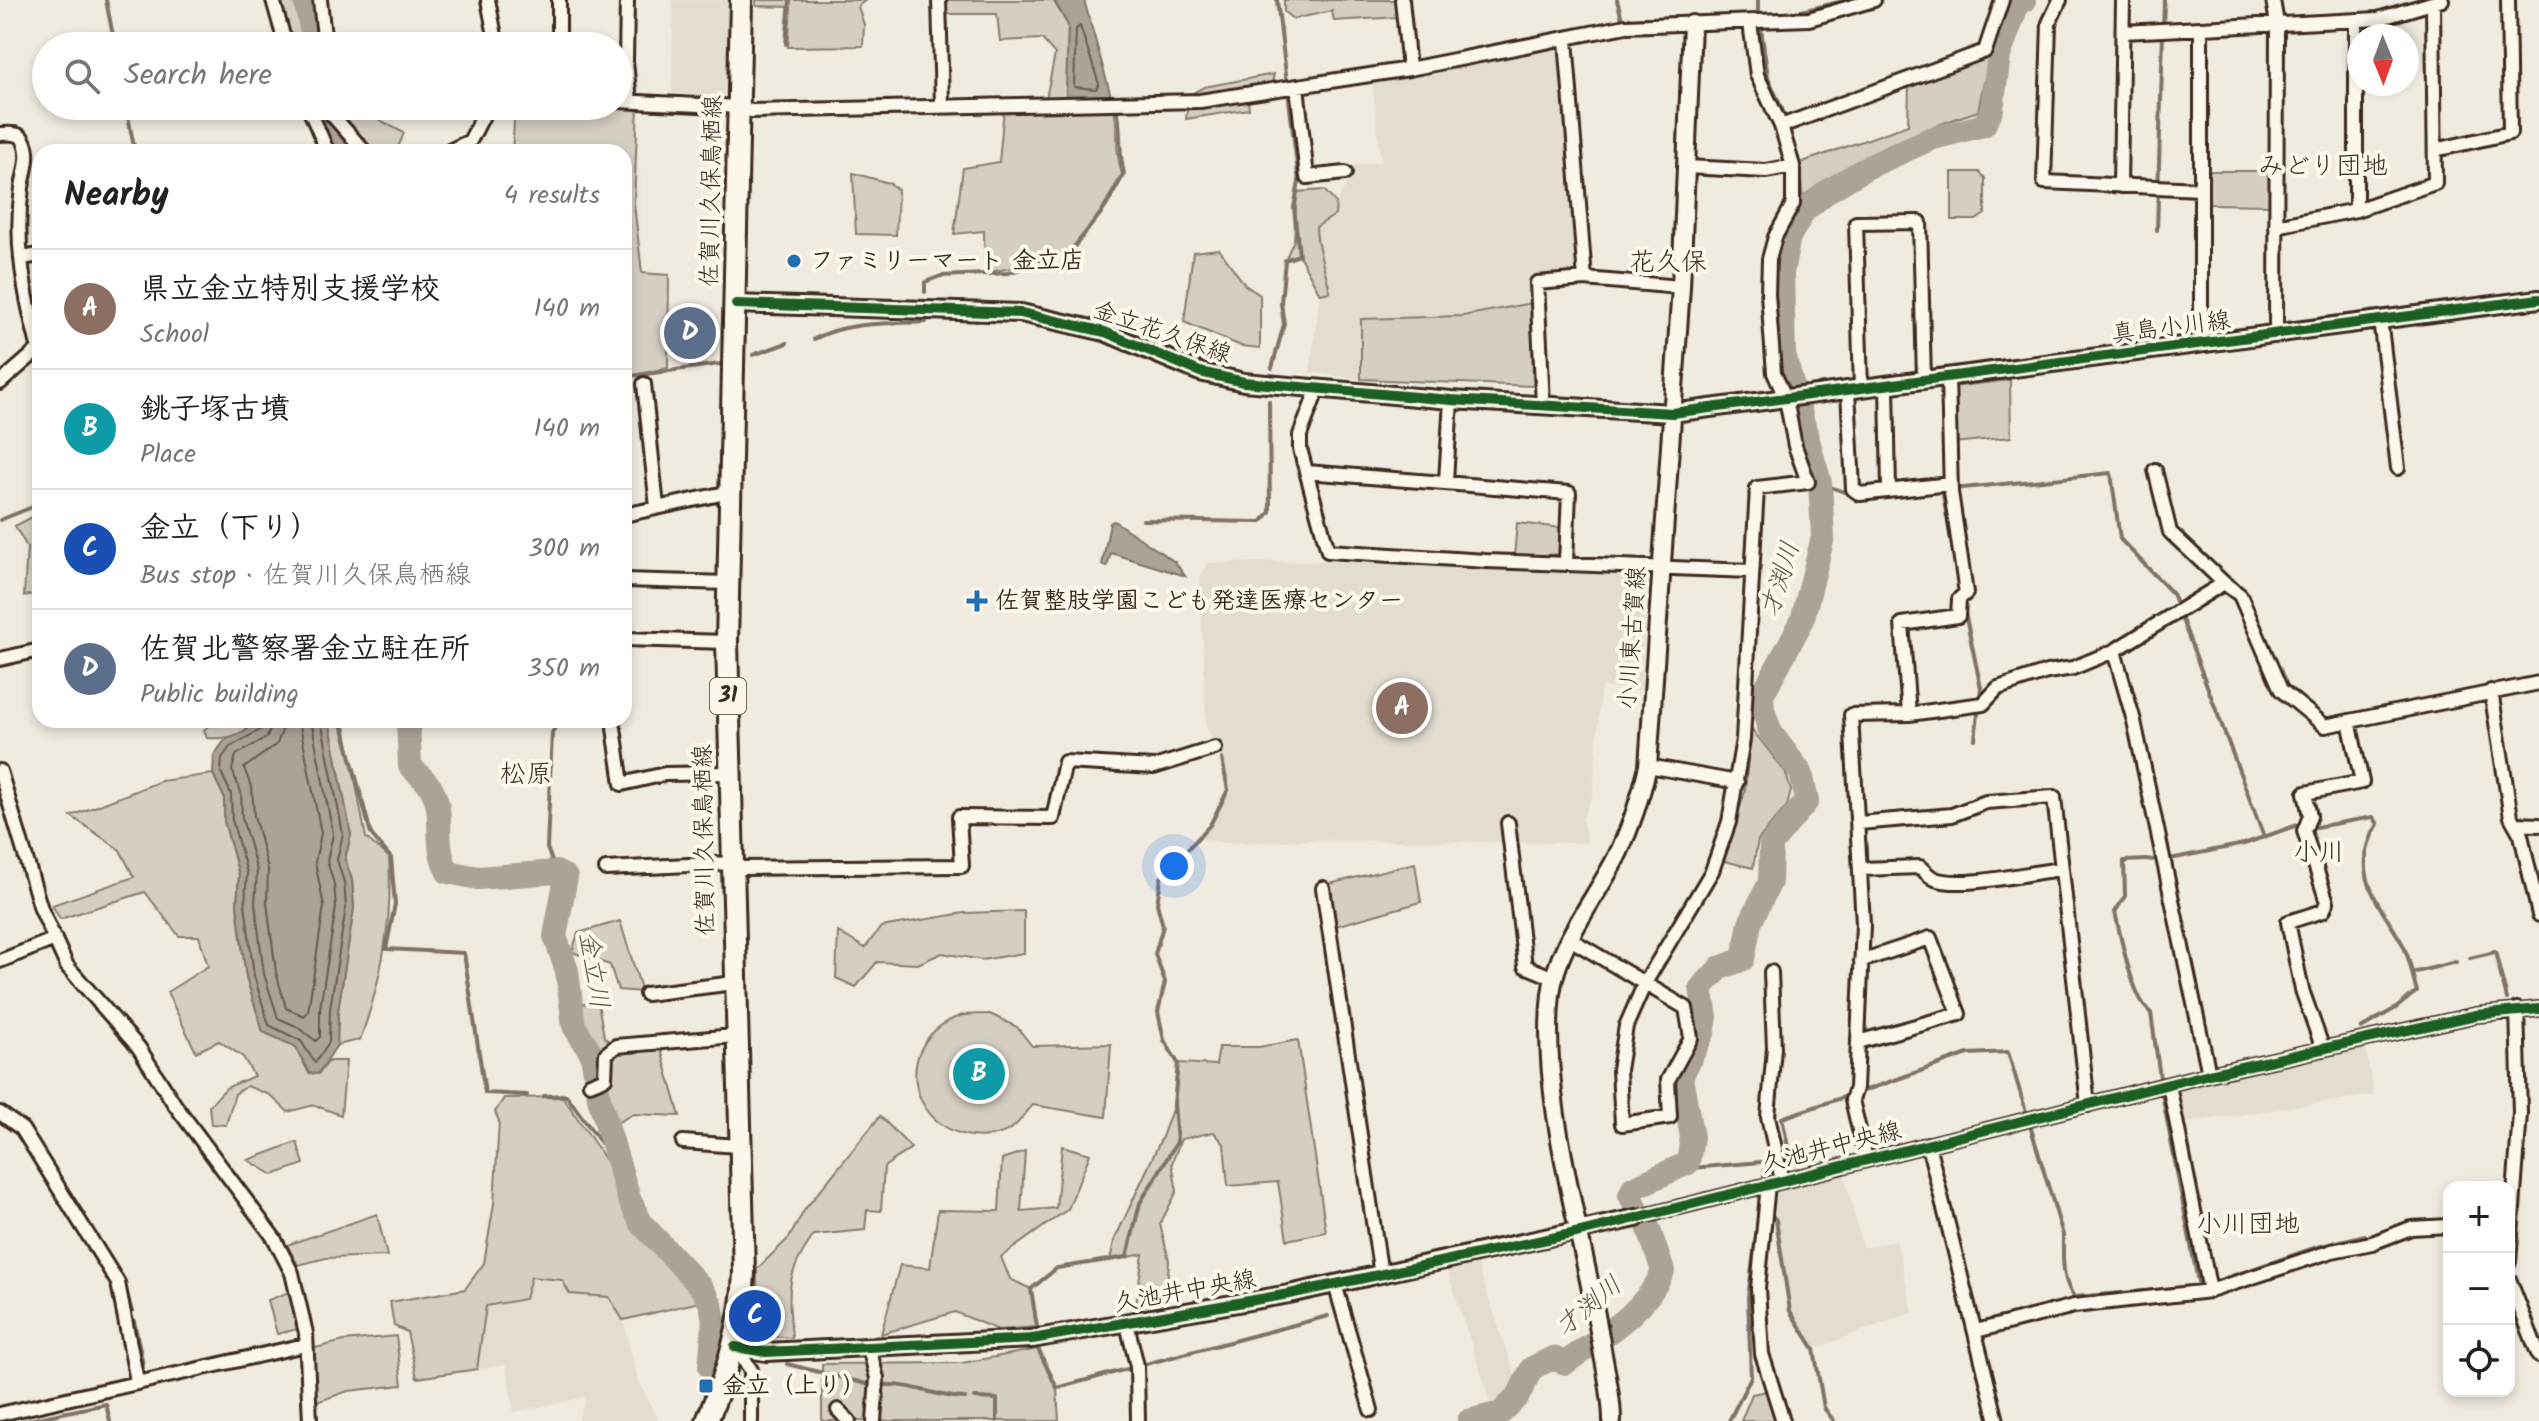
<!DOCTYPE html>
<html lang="en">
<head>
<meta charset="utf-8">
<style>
  body { margin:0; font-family:Kalam,"Klee One",sans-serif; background:#f6f6f6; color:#222 }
  .controls { position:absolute; right:24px; bottom:24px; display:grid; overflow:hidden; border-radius:16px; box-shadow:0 4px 12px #0003 }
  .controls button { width:72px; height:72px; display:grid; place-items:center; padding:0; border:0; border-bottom:2px solid #e0e0e0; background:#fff; color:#222; font:40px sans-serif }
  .compass { position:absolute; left:2347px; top:24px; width:72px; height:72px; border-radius:50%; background:#fff; box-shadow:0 4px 12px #0003; rotate:179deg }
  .you { position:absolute; left:1174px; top:866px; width:28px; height:28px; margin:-20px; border:6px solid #fff; border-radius:50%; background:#1a73e8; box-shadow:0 0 0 12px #1a73e833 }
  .badge { display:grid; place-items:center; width:52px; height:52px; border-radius:50%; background:#1f6fb2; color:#fff; font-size:26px; font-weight:700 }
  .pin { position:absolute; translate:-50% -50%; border:4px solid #fff; box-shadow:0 2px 8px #0006 }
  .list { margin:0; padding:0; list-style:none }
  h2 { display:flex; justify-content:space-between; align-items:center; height:104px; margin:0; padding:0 32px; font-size:34px }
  h2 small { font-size:26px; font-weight:400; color:#767676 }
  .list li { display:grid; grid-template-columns:52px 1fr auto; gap:24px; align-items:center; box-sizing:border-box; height:120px; padding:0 32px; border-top:2px solid #e0e0e0 }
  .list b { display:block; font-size:30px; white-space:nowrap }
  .list p { margin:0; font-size:26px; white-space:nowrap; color:#767676 }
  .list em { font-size:26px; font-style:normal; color:#767676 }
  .icon { flex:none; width:44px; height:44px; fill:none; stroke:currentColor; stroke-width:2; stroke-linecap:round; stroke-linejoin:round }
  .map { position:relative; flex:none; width:2539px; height:1421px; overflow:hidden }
  .search { position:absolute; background:#fff; box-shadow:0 4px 12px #0003; left:32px; top:32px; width:600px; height:88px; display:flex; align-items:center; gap:20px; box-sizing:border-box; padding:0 28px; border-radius:44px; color:#767676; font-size:30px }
  .panel { position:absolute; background:#fff; box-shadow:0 4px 12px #0003; left:32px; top:144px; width:600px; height:584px; border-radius:24px }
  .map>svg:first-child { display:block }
  .built { fill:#e2dcd1 }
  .green { fill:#d5cec3; stroke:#887c70; stroke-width:2 }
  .water { fill:#aca397; stroke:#7f7367; stroke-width:2 }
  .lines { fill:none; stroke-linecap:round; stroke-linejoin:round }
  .shore { stroke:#685a4e; stroke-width:2 }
  .stream { stroke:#7f7367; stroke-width:4 }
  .river { stroke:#aca397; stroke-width:24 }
  .minor-casing { stroke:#3b2a1e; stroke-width:18 }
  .tertiary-casing { stroke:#3b2a1e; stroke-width:22 }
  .primary-casing { stroke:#3b2a1e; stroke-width:26 }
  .minor { stroke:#fbf7ec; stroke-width:12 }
  .tertiary { stroke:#fbf7ec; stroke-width:16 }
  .primary { stroke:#fbf7ec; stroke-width:20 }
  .cycleway-casing { stroke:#fbf7ec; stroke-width:15 }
  .cycleway { stroke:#1b5e20; stroke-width:10 }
  .poi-dot { fill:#1f6fb2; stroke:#fbf7ec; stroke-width:3 }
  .labels { text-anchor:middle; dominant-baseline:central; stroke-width:8; stroke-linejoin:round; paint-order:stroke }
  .shield { fill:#fbf7ec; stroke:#75685c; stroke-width:2 }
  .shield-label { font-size:22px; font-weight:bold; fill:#3b2a1e }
  .street-label { font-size:24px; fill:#3b2a1e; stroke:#fbf7ec }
  .poi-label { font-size:24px; font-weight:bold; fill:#3b2a1e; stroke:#fbf7ec; text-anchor:start }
  .neighbourhood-label { font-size:26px; fill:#3b2a1e; stroke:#fbf7ec }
  .water-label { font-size:26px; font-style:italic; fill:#635448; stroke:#fbf7ec }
</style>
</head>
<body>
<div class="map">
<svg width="2539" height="1421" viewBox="0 0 2539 1421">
  <rect width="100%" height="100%" fill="#f0ebe0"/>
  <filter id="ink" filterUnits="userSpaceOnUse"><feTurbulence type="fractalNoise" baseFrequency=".0125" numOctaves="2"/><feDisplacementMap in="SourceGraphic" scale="16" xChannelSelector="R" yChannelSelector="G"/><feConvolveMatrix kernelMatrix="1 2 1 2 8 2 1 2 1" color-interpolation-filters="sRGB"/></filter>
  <g filter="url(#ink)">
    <path class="built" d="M673,0H730L728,96L672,94Z
      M1554,49L1563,54L1578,268L1571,274L1530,275L1532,303L1463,316L1362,319L1361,379L1310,372L1320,294L1329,292L1325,264L1316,244V226L1335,215L1336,203L1349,179L1350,166L1381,162L1372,82Z
      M1326,561L1646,572L1641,690L1601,687L1593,794L1582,820L1588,843L1317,840L1224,843L1198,838L1210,825L1228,790L1222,759L1206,726L1200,576L1208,563Z
      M2365,1044L2374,1095L2183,1123L2175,1092Z
      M1844,1173L1863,1248L1896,1240L1913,1312L1814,1349L1790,1311L1776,1220L1775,1188Z
      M1477,1263L1519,1388L1501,1408L1493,1410L1447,1270Z
      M531,1277L562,1280L570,1294L609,1297L623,1320L638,1380L659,1421H578L586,1397L514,1412L506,1365L477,1369L482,1322L486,1306L525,1299Z"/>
    <path class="green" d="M276,0H301L310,46H291Z
      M756,0H866L858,6L864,25L863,46L788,47L791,7L756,6Z
      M944,0H1053L1068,25L1066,99H1046L1055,54L1042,39L1000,41L997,14H944Z
      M1284,0H1397L1399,17L1334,21L1332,11L1293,19L1284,12Z
      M1990,53L1978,111C1912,133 1853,158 1798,200L1797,164L1908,125L1909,83Z
      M1274,74L1271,87L1247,92L1249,109L1186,119L1189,95L1204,87Z
      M638,105L634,204L642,273L669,275L668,368L624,377V152H512L515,108Z
      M338,106H354L404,133L396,152H374L338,113Z
      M1004,108H1114C1119,131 1114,151 1122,174C1110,195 1090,234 1071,248C1054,260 1007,270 985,272L984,231L954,234L963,168L999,162Z
      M2207,171H2271L2270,205L2206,204Z
      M1952,172H1979L1985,178V214L1976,220H1952Z
      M853,173L889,183L898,190L896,235L856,234Z
      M1324,190L1336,203L1335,215L1316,227C1316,249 1326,269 1330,292L1320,294L1299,255L1285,260L1294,240L1297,192Z
      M1219,249L1245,285L1260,295V348L1241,346L1184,322L1193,252Z
      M1532,303L1533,386L1361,379V319L1463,316Z
      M2010,380L2011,437L1954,443L1952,387Z
      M40,513V593L24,596L27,547L15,526Z
      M1517,523L1563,528L1562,554L1514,557Z
      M214,720H260C242,734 230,740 207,738L204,730Z
      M329,720H344L366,838L389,857C393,921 382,980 360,1040L337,1045L338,1011L354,908L352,880L345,859L351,835Z
      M1751,728L1786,773L1791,791L1787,806L1758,840L1753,868L1724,861L1745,791Z
      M213,774L224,797V821L239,875L237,905L246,977L263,1031L296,1047L309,1073L318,1074L329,1061H346L341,1115L314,1105L288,1112L270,1095L247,1086L235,1094L226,1125L211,1124L209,1106L226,1088L254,1076L243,1057L219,1041L196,1052L167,992L208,966L199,936H179L145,892L60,919L52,905L134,877L120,850L71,816L161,781Z
      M1415,863L1421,902L1332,927L1325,885Z
      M1024,911V953L982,960L942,953L918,964L877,962L856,987L836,978L838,932L865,948L881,927L964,913Z
      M620,921L642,992L618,990L610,965L572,952L578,933Z
      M598,1003L604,1037L617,1048L660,1046L680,1116L633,1114L615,1124L607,1101L599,1054L582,1028L577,1004Z
      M990,1014L1017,1027L1032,1046L1111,1044L1106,1117L1033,1105C1026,1112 1020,1122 1012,1128C1001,1136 984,1138 971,1136C904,1125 894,1039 960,1016C969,1013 981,1015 990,1014Z
      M1298,1040L1326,1232L1287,1240L1278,1182L1228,1186L1224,1144L1214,1132L1181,1139L1172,1163L1177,1191L1160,1224L1169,1260L1166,1306L1135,1311L1143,1254L1110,1261L1114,1241L1162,1137L1174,1104L1178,1063L1216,1065L1219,1047H1259Z
      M563,1097L618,1178L636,1224L704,1301L623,1320L609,1297L570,1294L562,1280L531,1277L525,1299L486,1306L477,1369L417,1378L407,1332L394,1326L390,1302L465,1289L484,1263L494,1204L499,1121L495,1112L504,1098Z
      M880,1116L911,1148L884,1167L881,1211L867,1210L865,1230L814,1235C785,1275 788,1290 792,1338L770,1336L757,1325V1269L789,1238L805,1209Z
      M297,1142L304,1164L273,1175L248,1160Z
      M1062,1146L1090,1154L1068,1209L1001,1257L1010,1279L1031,1289L1037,1327L998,1330L955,1312L881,1334L900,1265L930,1268L938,1210L999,1211L1002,1159L1025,1151L1021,1211L1056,1208Z
      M377,1214L387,1256L326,1258L298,1265L287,1245Z
      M289,1292L298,1329L277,1334L268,1300Z
      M396,1336L402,1385L348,1391L317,1402L311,1349L344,1341Z
      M1038,1349L1057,1388L1059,1421H822V1364L962,1363Z
      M1767,1391L1779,1421H1741L1752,1394Z"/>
    <path class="water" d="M1054,0H1084L1111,96L1066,99L1068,25Z
      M1114,521L1175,562L1185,576L1111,553L1107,567L1102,565L1110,523Z
      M260,720H329L351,835L345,859L352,880L354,908L338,1011L337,1045L318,1074L309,1073L296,1047L263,1032L246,977L237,905L239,875L224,821V797L213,774L214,755L225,740L244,732Z"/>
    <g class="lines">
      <path class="shore" d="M1080,26L1099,84L1096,89L1074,87L1076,29Z
        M264,720L260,730L230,747L222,758L221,772L231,794L232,820L247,873L245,904L254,976L269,1025L301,1041L315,1063L329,1042L330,1009L346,907L344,882L337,860L343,834L321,720
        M274,720L267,737L236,755L232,770L241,792L242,818L257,871L255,904L264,974L278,1018L296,1026L316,1041L320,1037V1008L336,907L334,884L327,861L333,834L311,720
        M286,720L277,744L244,768L252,789L254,816L268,869L267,903L276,972L286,1008L304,1016L308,1012L324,906L315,862L321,833L299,720"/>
      <path class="stream" d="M106,0L115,46
        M1617,0L1622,19L1727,16
        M1758,0V15L1797,12L1848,0
        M1761,29L1768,77L1784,114
        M786,44L790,0
        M126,106L135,152
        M1790,132L1799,162L1801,195
        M2157,230L2164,0
        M925,292V282L941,276L1008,273L1070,252L1105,208L1124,174C1118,152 1122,131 1117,108
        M814,339C849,321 887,324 926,322
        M753,355L787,343
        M1272,368L1284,324L1281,303L1285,260L1299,255L1294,208L1299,182L1277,0
        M624,377L720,364
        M1820,483L1857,497
        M1953,489L2111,473L2120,539L2172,593L2264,837
        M1942,490L1959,584
        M0,520L40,504
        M1143,520L1261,522L1270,512L1269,401
        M1964,608L1981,688L1975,739
        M341,720L371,834L391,858L395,904L386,949L464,953L485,1093L527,1095
        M556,872L547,848L552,733L559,720
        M2470,958L2495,952L2507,999
        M2412,973L2456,962
        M1858,1093L1968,1054L2008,1052L2063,1235C2063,1256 2061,1279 2074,1297L2181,1288
        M544,1096L566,1095L609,1154L624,1183
        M1688,1163L1692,1168L1784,1160L1790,1156L1782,1118L1850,1095
        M1764,1176L1766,1162
        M1770,1213L1776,1220L1790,1311L1814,1349L1824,1408L1834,1421
        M124,1283L132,1312
        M2211,1283L2317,1247L2365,1235
        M2202,1286L2199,1287L2163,1099L2151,1013C2132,998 2121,938 2115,912L2125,896L2124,861L2170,859L2244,844L2303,823L2316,827L2373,817L2378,824C2348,872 2379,903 2402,943C2410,957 2412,976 2417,991L2396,1008L2361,1028
        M134,1321L143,1365
        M1037,1327L1031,1289L1057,1268L1127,1257L1140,1203L1177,1142L1174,1104L1178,1063L1164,1040L1158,1012L1165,982L1155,954L1163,926L1157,904L1161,878L1210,825L1228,790L1222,759
        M1038,1349L1057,1388L1131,1368
        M787,1364L871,1385
        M1142,1365L1328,1316
        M710,1367V1391
        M880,1385C914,1383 934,1397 965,1398
        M975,1398L997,1399V1421
        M24,1421L106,1404L110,1421
        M1729,1421L1751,1377L1748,1298L1759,1213"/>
      <path class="river" d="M305,0L315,46
        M316,106L352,152
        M408,720L410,766C416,773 428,781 432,790C446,815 432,842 448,872L478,878L556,872L566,877L555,936L567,971L574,1026L592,1054L599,1098L629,1199L642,1224L700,1286L711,1304L714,1322L710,1367
        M1636,1207L1630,1195L1633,1188L1688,1163L1692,1137L1681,1077L1703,1033L1706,1017L1701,988L1720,968L1743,959L1750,923L1770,882L1771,844L1807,801L1801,773L1771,733L1763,710L1762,695L1802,621L1823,537L1820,483L1784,355L1782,272L1789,237L1804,211L1828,191L1866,168L1930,139L1984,125L1992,109L1999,56L2018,3L2025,0
        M1469,1421L1501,1413L1518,1396L1532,1368L1553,1358L1565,1363C1601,1337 1645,1313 1663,1271L1647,1224"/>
      <defs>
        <path id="minor" d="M273,0L286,46
          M320,0L325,46
          M488,0L497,46
          M559,0V46
          M627,0L626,62L630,101
          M939,0L942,104
          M1402,0L1409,69
          M2060,0L2049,23L2044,182L2201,189
          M2273,0L2277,24L2276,334
          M2356,20V210
          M2123,32L2378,19L2442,0
          M1566,40L1585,279
          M1297,86L1307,177L1345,173
          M618,101L739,107L751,111L1200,101L1409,69L1626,26L1809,19L1874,0
          M308,106L326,148L317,152
          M329,106L333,116L365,152
          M1781,126L1985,51L2002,0
          M0,134C7,134 19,132 23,139C32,155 24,172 22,188C14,242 25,297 39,349L0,383
          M2435,150L2510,133L2508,0
          M447,152L470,141L488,106
          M1686,167L1766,171L1793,166
          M2120,186L2123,0
          M2276,226L2356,210L2435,183L2433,3
          M22,258L40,255
          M2380,319L2398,468
          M2201,344V29
          M644,384L657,507
          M1887,385L1889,490
          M1318,388L1300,435V449L1328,551L1486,561L1751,571
          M1861,389L1856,223L1920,222L1924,380
          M1848,390L1853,489L1860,494L1950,484
          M1543,405L1537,283L1585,279L1681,287
          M2155,470L2170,532L2224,583
          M1307,472L1569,493L1566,562
          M1446,481L1451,400
          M624,515L730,492
          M624,580L728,583
          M624,639L727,642
          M2114,651L2134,721L2209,1074
          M0,659L40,650
          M2491,691L2511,817L2521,835L2539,915
          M1909,714L1902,624L1958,616L1959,599L1966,593L1951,492L1948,377
          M614,728L622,784L665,774L730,773
          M1648,766L1737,782
          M0,771L41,909L67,966L139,1048L175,1105L274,1238L292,1273L306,1333L310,1421
          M1508,823L1525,966L1554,978
          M1859,823L1952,815L1986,802L2054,797L2088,1105
          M2515,824L2539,825
          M731,868L962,866L959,817L1053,818L1065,762L1154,767L1215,748
          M606,869L731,863
          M1861,869L1920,867C1924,871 1930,877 1935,879C1963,889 2030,872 2062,869
          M1323,888L1381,1275
          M1570,939L1686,1008L1691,1038L1668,1080L1670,1117L1622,1124L1619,1070L1626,1026L1645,983L1712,871L1729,822L1743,739L1757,488L1808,482L1795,446L1786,399L1774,373L1768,294L1769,259L1775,237L1793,204V166L1781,126L1757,75L1750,23
          M0,961L55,939
          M1771,972L1774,1048L1768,1117L1782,1180
          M646,994L734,983
          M1858,1042L1959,1014L1930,938L1861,961
          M2323,1049L2302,990L2288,922L2323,911L2327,902L2304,831L2310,816L2305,793L2362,782L2349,721
          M590,1084L605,1078L606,1054L616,1046L735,1036
          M2169,1085L2210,1291
          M0,1113L22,1129L118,1283L137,1381
          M683,1142L738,1146
          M1928,1144L1997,1421
          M1866,1159L1852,1100L1856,1088L1863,924L1851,715L1909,714L1983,704L1998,688L2047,672L2073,668L2114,651L2224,583L2240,595L2281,690L2325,726L2539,683
          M1768,1184L1758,1288L1762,1354L1783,1421
          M1636,1218L2209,1074L2476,1015L2539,1009
          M2509,1262L2520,1113L2517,1009
          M2509,1279L2539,1356
          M1335,1284L1371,1410
          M1127,1324L1137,1366L1138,1421
          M1976,1331L2074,1306L2210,1291L2332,1251L2372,1243L2411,1228L2449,1226
          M735,1347L751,1370V1421
          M869,1348L877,1378L874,1421
          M838,1410L849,1421
          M0,1414L305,1345"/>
        <path id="tertiary" d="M736,304L1021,313L1105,332L1200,372L1244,382L1451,400L1672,413L2539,299
          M735,1347L766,1352L1032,1339L1289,1294L1636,1218
          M1612,1421C1612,1394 1605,1369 1601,1343C1584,1237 1539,1099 1551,994C1557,943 1597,898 1619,852C1632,824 1641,796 1648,766L1681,287L1692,24"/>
        <path id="primary" d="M707,1421C727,1371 742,1326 744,1273L727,642L741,0"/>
      </defs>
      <use href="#minor" class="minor-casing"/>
      <use href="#tertiary" class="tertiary-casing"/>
      <use href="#primary" class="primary-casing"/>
      <use href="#minor" class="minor"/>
      <use href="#tertiary" class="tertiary"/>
      <use href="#primary" class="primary"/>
      <defs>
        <path id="cycleway" d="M736,304L1021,313L1105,332L1200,372L1244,382L1451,400L1672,413L2539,299
          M735,1347L766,1352L1032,1339L1289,1294L1580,1232L2209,1074L2476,1015L2539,1009"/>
      </defs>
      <use href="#cycleway" class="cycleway-casing"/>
      <use href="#cycleway" class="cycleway"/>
    </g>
  </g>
  <g class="poi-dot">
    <circle cx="794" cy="261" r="8"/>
    <path d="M973 589h8v8h8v8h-8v8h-8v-8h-8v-8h8z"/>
    <rect x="698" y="1378" width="16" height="16" rx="4"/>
  </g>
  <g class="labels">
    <rect class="shield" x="710" y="678" width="36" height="36" rx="6"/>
    <g class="shield-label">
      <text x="728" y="696">31</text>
    </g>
    <g class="street-label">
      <text transform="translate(712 191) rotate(-89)">佐賀川久保鳥栖線</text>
      <text transform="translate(2171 328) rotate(-7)">真島小川線</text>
      <text transform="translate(1162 333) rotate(19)">金立花久保線</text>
      <text transform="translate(1633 638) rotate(-86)">小川東古賀線</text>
      <text transform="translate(705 840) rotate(-91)">佐賀川久保鳥栖線</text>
      <text transform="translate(1831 1148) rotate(-14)">久池井中央線</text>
      <text transform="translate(1185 1292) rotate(-10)">久池井中央線</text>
    </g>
    <g class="poi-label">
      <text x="810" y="261">ファミリーマート 金立店</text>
      <text x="995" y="601">佐賀整肢学園こども発達医療センター</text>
      <text x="722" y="1386">金立（上り）</text>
    </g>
    <g class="neighbourhood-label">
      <text x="2323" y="167">みどり団地</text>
      <text x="1668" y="263">花久保</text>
      <text x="526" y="775">松原</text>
      <text x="2319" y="853">小川</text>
      <text x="2248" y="1225">小川団地</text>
    </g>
    <g class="water-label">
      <text transform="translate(1781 580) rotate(-73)">才渕川</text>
      <text transform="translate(593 970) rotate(81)">金立川</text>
      <text transform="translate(1589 1307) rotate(-40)">才渕川</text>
    </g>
  </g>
</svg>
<div class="controls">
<button>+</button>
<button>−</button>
<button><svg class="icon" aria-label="locate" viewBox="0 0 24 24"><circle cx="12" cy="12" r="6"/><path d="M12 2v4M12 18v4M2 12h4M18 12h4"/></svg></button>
</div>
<svg class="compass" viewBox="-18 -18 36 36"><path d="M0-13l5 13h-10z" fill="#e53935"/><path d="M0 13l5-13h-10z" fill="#767676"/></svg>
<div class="you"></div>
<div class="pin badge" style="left:1402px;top:708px;background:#8d6e63">A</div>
<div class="pin badge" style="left:979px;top:1074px;background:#0f9aa8">B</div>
<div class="pin badge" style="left:755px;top:1316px;background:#1a4fb4">C</div>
<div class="pin badge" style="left:690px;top:333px;background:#5c6f8a">D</div>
<div class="search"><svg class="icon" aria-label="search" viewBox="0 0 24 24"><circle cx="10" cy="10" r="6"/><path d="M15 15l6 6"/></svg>Search here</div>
<section class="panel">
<h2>Nearby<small>4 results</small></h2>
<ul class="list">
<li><span class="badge" style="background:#8d6e63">A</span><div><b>県立金立特別支援学校</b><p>School</p></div><em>140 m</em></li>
<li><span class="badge" style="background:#0f9aa8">B</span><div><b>銚子塚古墳</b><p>Place</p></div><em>140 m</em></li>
<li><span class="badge" style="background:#1a4fb4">C</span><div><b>金立（下り）</b><p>Bus stop · 佐賀川久保鳥栖線</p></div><em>300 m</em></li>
<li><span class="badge" style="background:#5c6f8a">D</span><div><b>佐賀北警察署金立駐在所</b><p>Public building</p></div><em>350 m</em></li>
</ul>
</section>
</div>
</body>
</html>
